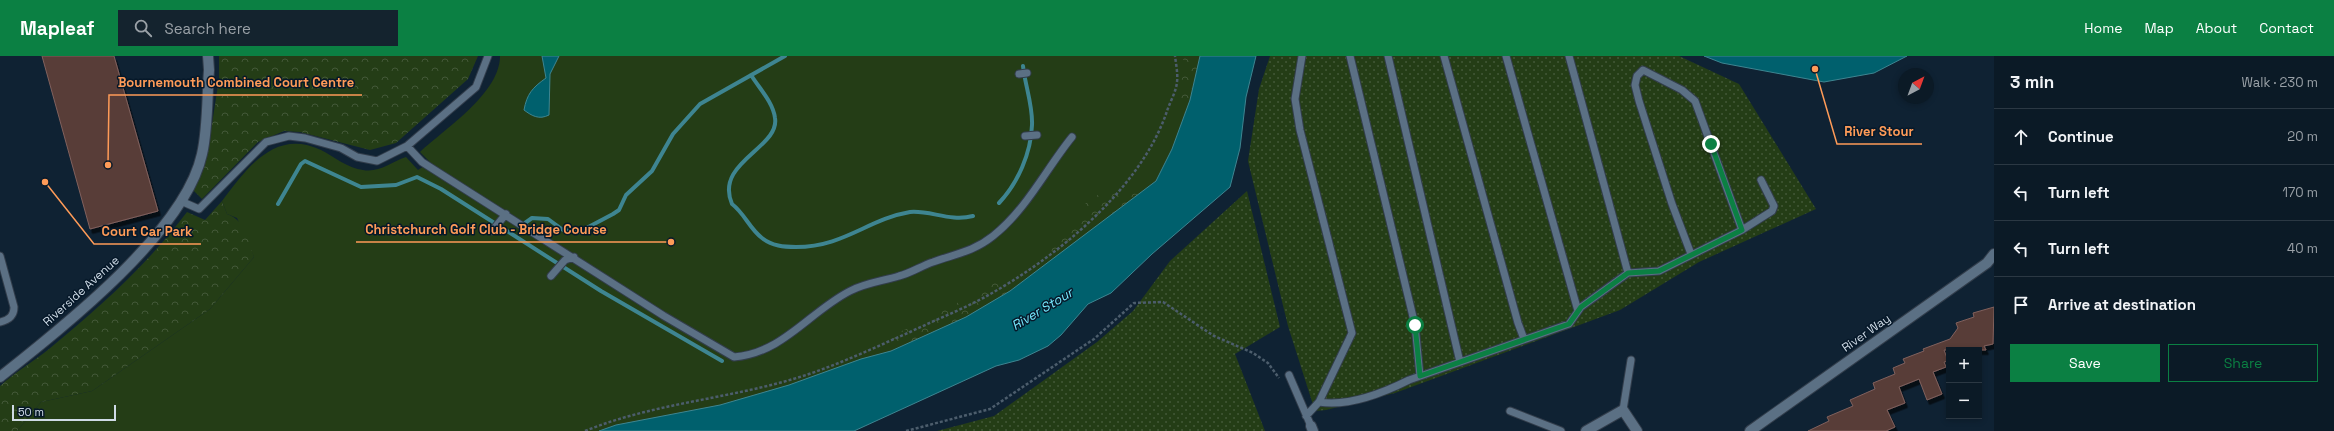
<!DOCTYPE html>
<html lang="en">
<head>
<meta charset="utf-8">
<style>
  body { margin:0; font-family:"Space Grotesk",sans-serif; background:#14232e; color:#f1f3f6 }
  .controls { position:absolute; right:12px; bottom:12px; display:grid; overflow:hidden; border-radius:0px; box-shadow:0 2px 6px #0003 }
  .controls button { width:36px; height:36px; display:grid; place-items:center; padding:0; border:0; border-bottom:1px solid #2b3843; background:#0b1a26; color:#f1f3f6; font:20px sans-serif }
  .compass { position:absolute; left:1898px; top:12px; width:36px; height:36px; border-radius:50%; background:#0b1a26; box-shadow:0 2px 6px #0003; rotate:41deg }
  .scale { position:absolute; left:12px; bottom:10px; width:104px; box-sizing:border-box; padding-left:4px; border:2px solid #cfdbe6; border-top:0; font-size:11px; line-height:14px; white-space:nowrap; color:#cfdbe6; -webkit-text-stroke:3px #061829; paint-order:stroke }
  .stop { position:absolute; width:12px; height:12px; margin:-9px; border:3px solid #0b8043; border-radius:50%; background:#fff }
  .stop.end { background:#0b8043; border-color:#fff; box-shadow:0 1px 4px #0008 }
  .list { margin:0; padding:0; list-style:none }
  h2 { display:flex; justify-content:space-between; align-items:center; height:52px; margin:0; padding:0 16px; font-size:17px }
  h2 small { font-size:13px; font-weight:400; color:#9aa1a7 }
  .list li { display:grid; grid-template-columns:26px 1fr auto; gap:12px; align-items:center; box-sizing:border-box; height:56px; padding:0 16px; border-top:1px solid #2b3843 }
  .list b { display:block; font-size:15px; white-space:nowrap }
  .list em { font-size:13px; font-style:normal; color:#9aa1a7 }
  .actions { display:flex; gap:8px; padding:12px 16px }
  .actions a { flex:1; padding:9px 0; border:1px solid #0b8043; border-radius:0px; text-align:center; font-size:14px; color:#0b8043 }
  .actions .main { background:#0b8043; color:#fff }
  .icon { flex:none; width:22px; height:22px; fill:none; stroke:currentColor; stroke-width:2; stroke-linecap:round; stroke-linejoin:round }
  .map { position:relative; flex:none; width:1994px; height:375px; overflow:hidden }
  header { display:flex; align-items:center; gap:24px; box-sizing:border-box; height:56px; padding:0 20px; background:#0b8043; color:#fff }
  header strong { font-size:19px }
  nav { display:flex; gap:22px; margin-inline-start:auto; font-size:14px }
  .search { width:280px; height:36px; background:#14232e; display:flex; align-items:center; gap:10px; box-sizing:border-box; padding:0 14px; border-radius:0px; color:#9aa1a7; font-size:15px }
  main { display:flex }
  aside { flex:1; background:#0b1a26 }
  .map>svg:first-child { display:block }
  .green { fill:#243d16 }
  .forest { fill:url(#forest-crowns) }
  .park { fill:url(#park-dots) }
  .water { fill:#00606d; stroke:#3e8591 }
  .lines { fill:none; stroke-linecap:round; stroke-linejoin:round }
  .stream { stroke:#3e8591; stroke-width:4 }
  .building { fill:#593c38; stroke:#80615d; filter:url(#shadow) }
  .lane-casing { stroke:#323d4b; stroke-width:9 }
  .street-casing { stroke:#323d4b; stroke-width:12 }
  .path { stroke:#4c5d6c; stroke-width:2.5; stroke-dasharray:3 2; stroke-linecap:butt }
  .lane { stroke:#5b7084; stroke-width:7 }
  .street { stroke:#5b7084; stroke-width:10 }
  .route { stroke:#0b8043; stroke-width:5 }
  .labels { text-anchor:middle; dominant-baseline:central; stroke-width:3; stroke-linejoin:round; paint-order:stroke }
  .street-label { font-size:12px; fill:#cfdbe6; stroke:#061829 }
  .water-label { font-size:13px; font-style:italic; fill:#76eaff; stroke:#061829 }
  .leader { fill:none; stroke:#fe9b58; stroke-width:1.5 }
  .callout-dot { fill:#fe9b58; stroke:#061829; stroke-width:1.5 }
  .callout-label { font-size:13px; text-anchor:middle; font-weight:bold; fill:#fe9b58; stroke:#061829; stroke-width:3; stroke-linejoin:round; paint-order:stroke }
</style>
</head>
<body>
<header>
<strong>Mapleaf</strong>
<div class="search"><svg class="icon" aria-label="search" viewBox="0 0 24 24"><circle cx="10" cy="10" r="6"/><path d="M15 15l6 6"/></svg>Search here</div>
<nav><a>Home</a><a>Map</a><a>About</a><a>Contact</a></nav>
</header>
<main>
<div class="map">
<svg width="1994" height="375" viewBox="0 0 1994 375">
  <defs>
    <pattern id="forest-crowns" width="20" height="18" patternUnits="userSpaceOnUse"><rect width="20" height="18" fill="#243d16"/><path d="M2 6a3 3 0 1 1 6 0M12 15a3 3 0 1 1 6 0" fill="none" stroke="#435838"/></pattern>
    <pattern id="park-dots" width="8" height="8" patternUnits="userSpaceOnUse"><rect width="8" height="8" fill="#243d16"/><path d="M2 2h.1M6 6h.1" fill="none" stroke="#435838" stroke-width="1.8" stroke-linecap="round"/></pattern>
    <filter id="shadow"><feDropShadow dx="2.5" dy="4.5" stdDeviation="0" flood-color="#0009"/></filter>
  </defs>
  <rect width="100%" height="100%" fill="#0f2233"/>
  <path class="green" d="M500,0H1200L1190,44L1172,93L1156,125L1129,147L1010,235L966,261L891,295L769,336L794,375H17L41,346L92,335L210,253L254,201L237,162L227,158L222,145C247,112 275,72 321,94C333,100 349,113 363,114C379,117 391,106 406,101L418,114L430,106L420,96C446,72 500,37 500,0Z"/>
  <path class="forest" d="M219,0H478L468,23L396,87L370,94L300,76L284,75L258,86L202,143L193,134L207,100L219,23Z
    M1183,0H1200L1185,58L1178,38L1184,15Z
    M1125,134L1139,139L1052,203L1049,195C1055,184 1066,179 1074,171C1079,166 1079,157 1083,151C1092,137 1110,135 1125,134Z
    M222,145L227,158C246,165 248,183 254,201L210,253L92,335L41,346L17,375H0V330C15,316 33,306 49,293C99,252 148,208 187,156L205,164Z
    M998,223L1003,225L1010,235L966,261L891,295L888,284L890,281L950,251Z"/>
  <path class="park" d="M1270,0H1679L1739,28L1816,153L1699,206L1620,254L1395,337L1326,354L1315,355L1288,270L1248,105L1259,33Z
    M1247,135L1280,271L1235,298L1265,375H937L994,360L1097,286L1133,255L1170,205Z"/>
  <path class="water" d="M542,0H559L550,18L549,59C539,64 532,60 524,54C527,38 532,32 546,22Z
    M1200,0H1256L1246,41L1240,92L1230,131L1152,198L1111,237L1088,248L1061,279L1048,290L1019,304L996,310L854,375H599L616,369L720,349L789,329L861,303L891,295L966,261L1010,235L1156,125L1172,93L1190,44Z
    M1704,0H1907L1874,17L1824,26L1722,7Z"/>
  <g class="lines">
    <path class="stream" d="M751,19C759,32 773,46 775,62C780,92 714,106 732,148C745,158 749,172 762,182C772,190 784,191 796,191C844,191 868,163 910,156C930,154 950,166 973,160
      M999,147C1018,127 1031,97 1032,69C1033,50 1025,29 1023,10
      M278,148L301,108L305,105L361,131L396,129L417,121L441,133L601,235L722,305
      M525,167L532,162L548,163L563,174L579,176L613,158L619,154L626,139L652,115L673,78L700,48L785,0"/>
  </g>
  <path class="building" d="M42,0H114L158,155L90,173Z
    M1994,251L1993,288L1984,290L1986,294H1944L1948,305L1944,306L1946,311L1933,316L1942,338L1927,344L1919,323L1899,331L1905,347L1887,354L1895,371L1886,375H1808L1829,365L1827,361L1853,350L1850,344L1875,333L1873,327L1895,318L1893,312L1905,307L1903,303L1924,295L1923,293L1950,283L1958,272L1956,267L1974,261L1973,257Z"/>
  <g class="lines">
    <defs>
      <path id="lane" d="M1302,0L1295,43L1300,74L1352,277L1319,346
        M1350,0L1415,269L1420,320
        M1388,0L1460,306
        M1444,0L1518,267L1524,283
        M1506,0L1578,255
        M1569,0L1628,217
        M1019,18L1027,17
        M1025,80L1037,79
        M407,90L422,106L664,260L734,301C783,297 809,256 850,235C865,227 883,225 899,220C911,217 921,210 933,206C955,198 973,196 993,180C1027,153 1046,113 1072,81
        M183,146L199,153L266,86L289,80L305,82L341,92L357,101L377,105L407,90L476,31L488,0
        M492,175L506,158
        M1691,198L1672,148L1639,45L1635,29L1637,20L1643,14L1682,34L1695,45L1742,174
        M0,200L14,251C14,260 9,264 0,266
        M551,220L565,204L574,201
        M1289,319L1311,370
        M1623,354L1631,304
        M1510,355L1561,375
        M1306,360L1319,346C1348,351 1383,337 1409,324L1569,268L1581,251L1628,217L1659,215L1742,174L1772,155L1774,150L1761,124"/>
      <path id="street" d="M0,321C62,272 185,176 202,98C208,72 207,40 209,14L208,0
        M1311,370L1313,375
        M1586,375L1623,354L1637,375
        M1750,375L1987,207L1994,198"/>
    </defs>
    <use href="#lane" class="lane-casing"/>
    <use href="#street" class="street-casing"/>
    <path class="path" d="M585,375C656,346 733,343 806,319C842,307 876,291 910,276C935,264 961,254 985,241C1056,202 1141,133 1167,55C1170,46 1176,36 1177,26C1178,18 1176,8 1175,0
      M906,375L990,353L1094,283L1134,247L1163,246L1214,280L1253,297L1268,307L1279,322"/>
    <use href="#lane" class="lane"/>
    <use href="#street" class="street"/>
  </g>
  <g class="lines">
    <path class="route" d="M1415,269L1420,320L1569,268L1581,251L1628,217L1659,215L1742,174L1711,88"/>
  </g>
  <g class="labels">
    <g class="street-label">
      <text transform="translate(81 235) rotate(-42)">Riverside Avenue</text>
      <text transform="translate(1866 277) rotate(-35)">River Way</text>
    </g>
    <g class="water-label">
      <text transform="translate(1042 253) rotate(-31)">River Stour</text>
    </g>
  </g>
  <path class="leader" d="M108 109L109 39H362M1815 13L1837 88H1922M671 186L615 186H356M45 126L94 188H201"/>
  <g class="callout-dot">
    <circle cx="108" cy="109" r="4"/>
    <circle cx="1815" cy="13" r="4"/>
    <circle cx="671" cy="186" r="4"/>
    <circle cx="45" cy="126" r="4"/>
  </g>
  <g class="callout-label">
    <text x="236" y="31">Bournemouth Combined Court Centre</text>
    <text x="1879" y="80">River Stour</text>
    <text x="486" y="178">Christchurch Golf Club - Bridge Course</text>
    <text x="147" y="180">Court Car Park</text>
  </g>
</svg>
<div class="controls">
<button>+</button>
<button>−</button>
</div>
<svg class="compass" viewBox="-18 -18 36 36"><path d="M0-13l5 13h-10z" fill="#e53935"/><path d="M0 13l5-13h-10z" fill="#9aa1a7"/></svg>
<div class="scale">50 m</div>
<div class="stop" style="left:1415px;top:269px"></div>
<div class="stop end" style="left:1711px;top:88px"></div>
</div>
<aside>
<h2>3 min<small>Walk · 230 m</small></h2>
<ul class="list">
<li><svg class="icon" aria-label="ahead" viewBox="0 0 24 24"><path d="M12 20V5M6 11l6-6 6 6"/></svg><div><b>Continue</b></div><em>20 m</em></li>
<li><svg class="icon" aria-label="left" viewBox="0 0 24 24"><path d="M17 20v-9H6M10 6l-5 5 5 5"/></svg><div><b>Turn left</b></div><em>170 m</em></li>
<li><svg class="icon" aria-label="left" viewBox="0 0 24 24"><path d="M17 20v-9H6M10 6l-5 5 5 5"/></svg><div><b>Turn left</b></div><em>40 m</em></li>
<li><svg class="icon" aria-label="arrive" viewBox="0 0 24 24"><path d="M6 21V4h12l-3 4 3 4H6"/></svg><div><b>Arrive at destination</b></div></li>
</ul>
<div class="actions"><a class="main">Save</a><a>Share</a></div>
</aside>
</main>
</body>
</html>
